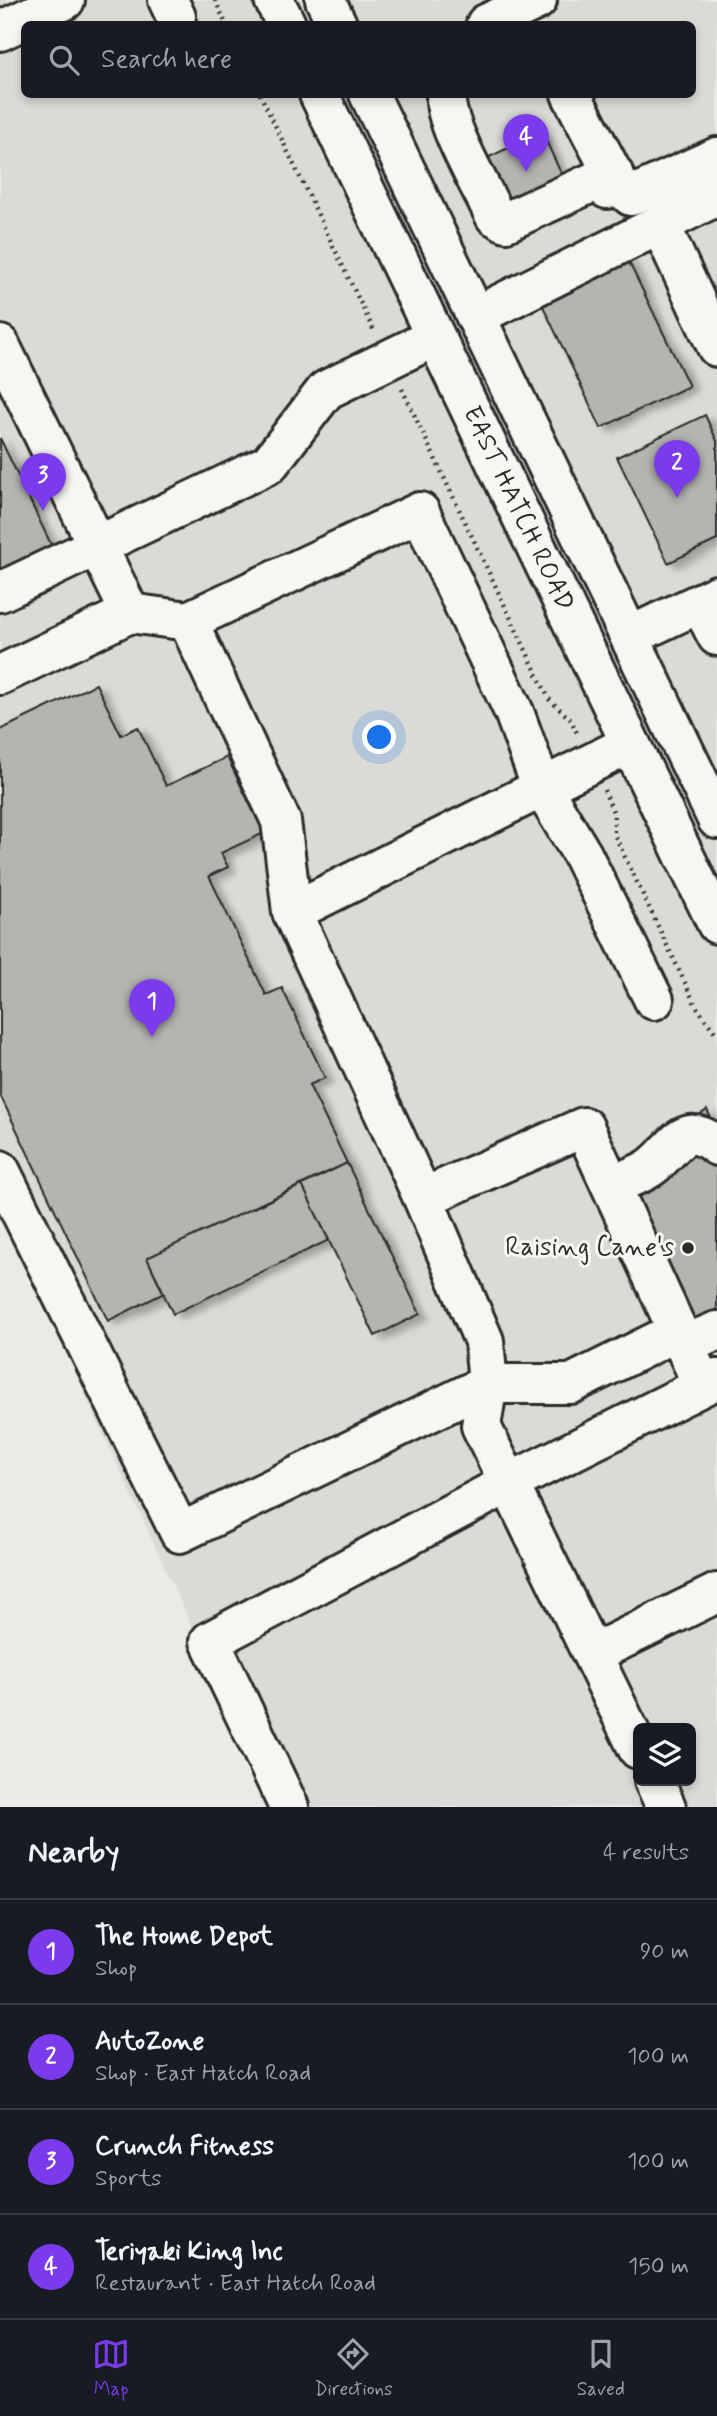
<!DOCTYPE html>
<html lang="en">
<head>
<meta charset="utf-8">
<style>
  body { margin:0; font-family:Mynerve,sans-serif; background:#20242c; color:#f1f3f6 }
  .controls { position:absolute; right:21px; bottom:21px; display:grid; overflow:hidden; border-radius:10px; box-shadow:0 4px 10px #0003 }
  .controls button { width:63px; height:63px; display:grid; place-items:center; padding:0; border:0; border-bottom:2px solid #363941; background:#171b24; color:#f1f3f6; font:35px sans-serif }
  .you { position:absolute; left:380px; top:738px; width:24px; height:24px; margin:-18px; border:5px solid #fff; border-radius:50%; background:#1a73e8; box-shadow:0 0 0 10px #1a73e833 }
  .badge { display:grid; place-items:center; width:46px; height:46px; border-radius:50%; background:#7c3aed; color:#fff; font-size:23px; font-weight:700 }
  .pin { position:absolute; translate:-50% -58px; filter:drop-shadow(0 2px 4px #0008) }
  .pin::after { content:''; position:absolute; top:37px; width:24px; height:21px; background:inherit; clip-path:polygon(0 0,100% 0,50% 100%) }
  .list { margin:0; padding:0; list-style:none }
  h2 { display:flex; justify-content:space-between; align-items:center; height:91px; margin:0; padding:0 28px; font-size:30px }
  h2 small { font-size:23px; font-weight:400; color:#9ea1a6 }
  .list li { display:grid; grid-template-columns:46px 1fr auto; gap:21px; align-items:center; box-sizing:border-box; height:105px; padding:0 28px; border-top:2px solid #363941 }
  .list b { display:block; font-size:26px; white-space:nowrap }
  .list p { margin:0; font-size:23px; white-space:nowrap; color:#9ea1a6 }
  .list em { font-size:23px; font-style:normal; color:#9ea1a6 }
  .icon { flex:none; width:38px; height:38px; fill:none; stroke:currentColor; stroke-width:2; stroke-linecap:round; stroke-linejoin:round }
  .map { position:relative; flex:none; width:717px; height:1807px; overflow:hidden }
  .search { position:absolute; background:#171b24; box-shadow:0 4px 10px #0003; left:21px; right:21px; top:21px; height:77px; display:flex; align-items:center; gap:18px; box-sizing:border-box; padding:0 24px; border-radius:10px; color:#9ea1a6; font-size:26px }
  .sheet { height:511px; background:#171b24 }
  nav { display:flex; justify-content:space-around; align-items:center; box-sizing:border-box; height:98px; border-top:2px solid #363941; background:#171b24; font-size:19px; color:#9ea1a6 }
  nav a { display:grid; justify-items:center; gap:4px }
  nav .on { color:#7c3aed }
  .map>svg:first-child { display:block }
  .built { fill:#dadad6; fill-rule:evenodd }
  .building { fill:#b4b4b1; stroke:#2b2b2b; stroke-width:2; filter:url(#shadow) }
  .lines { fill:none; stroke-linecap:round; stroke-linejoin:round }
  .minor-casing { stroke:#2b2b2b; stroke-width:44 }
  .major-casing { stroke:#2b2b2b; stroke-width:44 }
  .path { stroke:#2b2b2b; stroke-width:4.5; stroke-dasharray:2 5; stroke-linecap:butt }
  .minor { stroke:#f6f6f2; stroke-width:38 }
  .major { stroke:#f6f6f2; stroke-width:38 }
  .poi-dot { fill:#2b2b2b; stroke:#f6f6f2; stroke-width:2.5 }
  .labels { text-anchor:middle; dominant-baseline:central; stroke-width:6; stroke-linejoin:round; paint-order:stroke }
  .street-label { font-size:26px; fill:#2b2b2b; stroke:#f6f6f2 }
  .poi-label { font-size:26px; fill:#2b2b2b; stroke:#f6f6f2; text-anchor:end }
</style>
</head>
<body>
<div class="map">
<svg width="717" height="1807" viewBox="0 0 717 1807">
  <defs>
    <filter id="shadow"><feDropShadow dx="8" dy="4.5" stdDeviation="3.5" flood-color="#0004"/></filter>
  </defs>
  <rect width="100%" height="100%" fill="#eaeae6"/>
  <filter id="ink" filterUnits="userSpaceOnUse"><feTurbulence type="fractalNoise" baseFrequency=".0143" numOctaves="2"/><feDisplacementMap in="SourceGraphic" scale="14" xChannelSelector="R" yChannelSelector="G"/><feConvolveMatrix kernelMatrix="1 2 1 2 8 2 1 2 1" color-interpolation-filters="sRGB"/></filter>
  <g filter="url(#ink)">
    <path class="built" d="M0,0H717V1807H275L0,1209ZM24,24H692V94H24ZM638,1728H691V1781H638Z"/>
    <path class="building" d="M542,132L566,184L509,212L485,159Z
      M627,258L689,386L601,428L540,300Z
      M705,415L717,441V540L668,563L617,457Z
      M0,438L58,559L0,587Z
      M96,684L121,735L138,727L166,786L227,757L264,833L221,853L228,867L209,876L266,995L282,988L325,1078L309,1085L347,1163L147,1258L164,1293L108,1321L0,1095V730Z
      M707,1110L717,1130V1343L706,1349L619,1166Z
      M347,1163L420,1314L375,1336L302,1185Z
      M302,1185L329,1240L173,1314L147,1258Z"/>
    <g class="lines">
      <defs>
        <path id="minor" d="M168,0L176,17
          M486,24L537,0
          M0,31L65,0
          M447,94C439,113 480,185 490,206L495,216L506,222L613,173
          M571,94L618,184L607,189
          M618,184L631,196L717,157
          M660,224L717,347
          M476,316L717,196
          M0,345L130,613L188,621L420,512L514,712L541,786L582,854L654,1000
          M0,592L269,464L326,390L435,337
          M700,603L717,636
          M188,621L281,821L292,912L423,1198L584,1127L703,1386
          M630,636L717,595
          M0,675L130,613
          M292,912L630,744
          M0,1170L180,1533L488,1384H571L678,1331
          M611,1186C624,1179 644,1174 655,1164C677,1145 685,1120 717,1146
          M423,1198L484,1341L488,1384L481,1426L638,1749
          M684,1345L717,1331
          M592,1654L717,1593
          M654,1781L666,1807
          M289,1807L210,1641L509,1483L717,1379"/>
        <g id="major">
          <path d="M274,0L286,24"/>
          <path d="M325,0L337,24"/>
          <path id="s1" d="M319,94L717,924"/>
          <path d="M369,94L717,819"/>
        </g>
      </defs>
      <use href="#minor" class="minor-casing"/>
      <use href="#major" class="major-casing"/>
      <path class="path" d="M215,0L226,24
        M260,94L374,331
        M402,389L549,699L571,720L578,735
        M604,790L614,814V834L696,1006L717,1035"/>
      <use href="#minor" class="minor"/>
      <use href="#major" class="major"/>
    </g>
  </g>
  <circle class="poi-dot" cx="688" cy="1248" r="7"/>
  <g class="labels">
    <g class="street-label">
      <text stroke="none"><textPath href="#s1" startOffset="460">EAST HATCH ROAD</textPath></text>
    </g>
    <g class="poi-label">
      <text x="674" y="1248">Raising Cane's</text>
    </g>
  </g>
</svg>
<div class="controls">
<button><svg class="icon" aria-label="layers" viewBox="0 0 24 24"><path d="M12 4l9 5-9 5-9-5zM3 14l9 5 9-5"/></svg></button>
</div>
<div class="you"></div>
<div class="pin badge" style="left:152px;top:1037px">1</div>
<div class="pin badge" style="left:677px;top:498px">2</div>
<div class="pin badge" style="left:43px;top:511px">3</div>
<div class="pin badge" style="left:526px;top:172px">4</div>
<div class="search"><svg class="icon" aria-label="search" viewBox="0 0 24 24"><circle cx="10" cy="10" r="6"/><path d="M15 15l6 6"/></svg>Search here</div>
</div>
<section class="sheet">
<h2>Nearby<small>4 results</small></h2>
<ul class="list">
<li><span class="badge">1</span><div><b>The Home Depot</b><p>Shop</p></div><em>90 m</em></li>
<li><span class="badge">2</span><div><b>AutoZone</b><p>Shop · East Hatch Road</p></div><em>100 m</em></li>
<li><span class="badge">3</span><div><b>Crunch Fitness</b><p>Sports</p></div><em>100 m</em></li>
<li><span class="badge">4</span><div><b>Teriyaki King Inc</b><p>Restaurant · East Hatch Road</p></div><em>150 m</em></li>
</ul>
</section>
<nav>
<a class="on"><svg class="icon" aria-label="map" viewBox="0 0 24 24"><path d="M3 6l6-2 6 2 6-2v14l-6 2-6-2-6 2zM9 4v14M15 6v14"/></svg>Map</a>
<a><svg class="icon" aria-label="directions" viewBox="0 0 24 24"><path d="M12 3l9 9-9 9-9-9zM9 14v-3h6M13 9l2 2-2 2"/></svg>Directions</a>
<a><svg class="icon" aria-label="saved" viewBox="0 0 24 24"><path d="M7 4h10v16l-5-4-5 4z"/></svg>Saved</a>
</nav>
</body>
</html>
